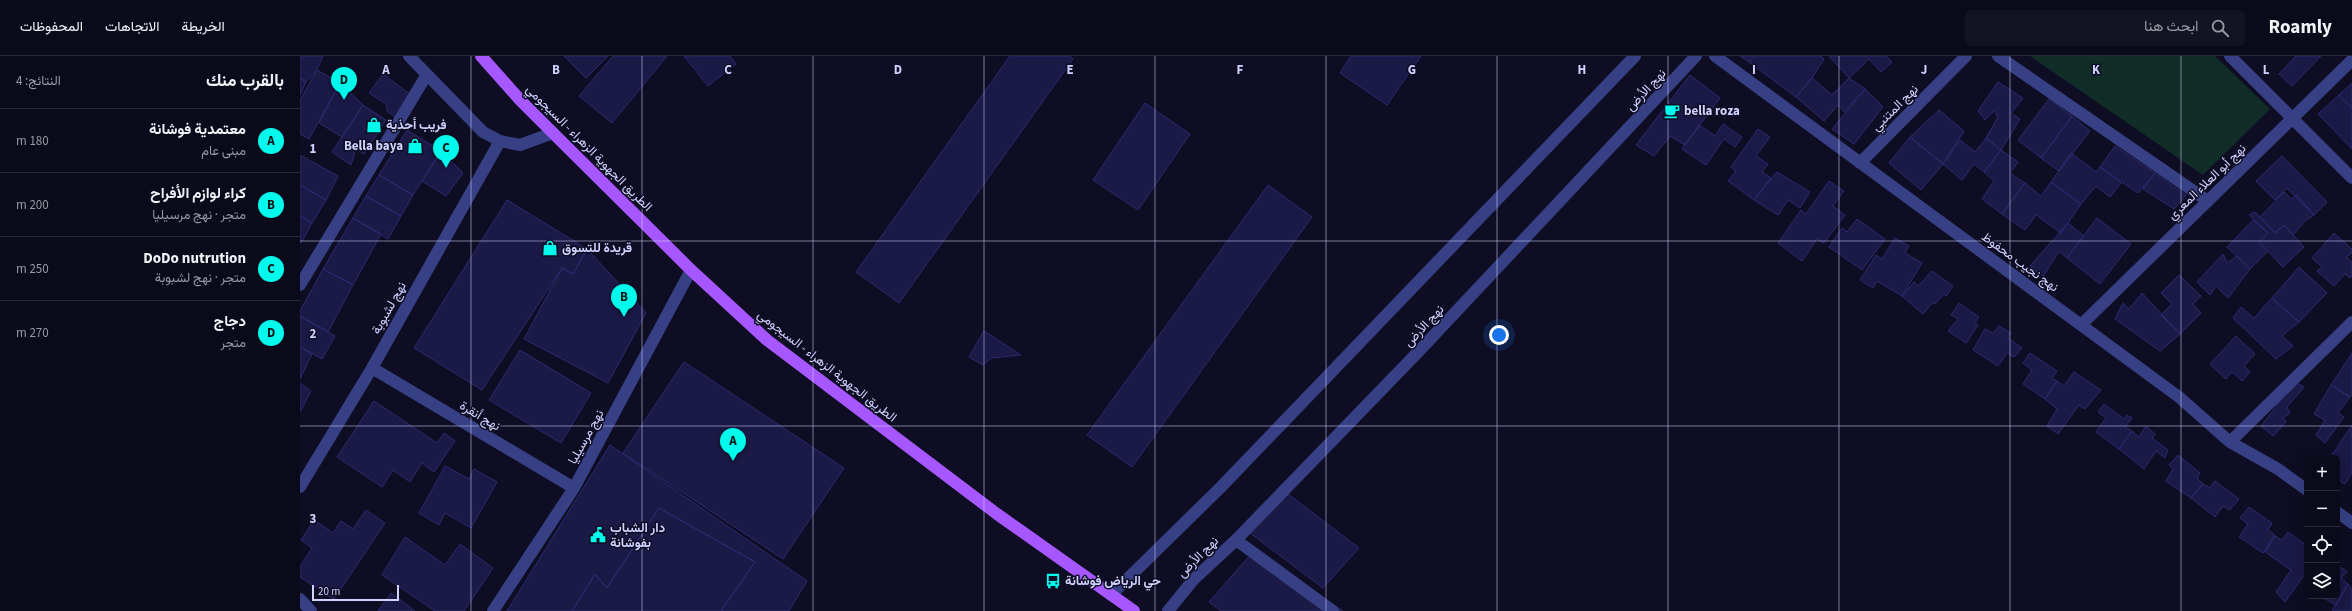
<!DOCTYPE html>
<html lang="ar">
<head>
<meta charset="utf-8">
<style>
  body { margin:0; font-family:"Source Sans 3",Vazirmatn,sans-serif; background:#131323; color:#f1f3f6; direction:rtl }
  .controls { position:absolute; right:12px; bottom:12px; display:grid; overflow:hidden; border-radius:6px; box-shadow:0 4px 16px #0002 }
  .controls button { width:36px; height:36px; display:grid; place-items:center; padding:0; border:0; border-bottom:1px solid #2a2b39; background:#0a0a1a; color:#f1f3f6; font:20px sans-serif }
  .scale { position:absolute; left:12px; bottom:10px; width:87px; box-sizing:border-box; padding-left:4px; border:2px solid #d0d2ff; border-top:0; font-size:11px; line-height:14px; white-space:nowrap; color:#d0d2ff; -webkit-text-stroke:3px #0e0d23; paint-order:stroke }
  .you { position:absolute; left:1199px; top:279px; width:14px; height:14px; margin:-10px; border:3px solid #fff; border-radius:50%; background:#1a73e8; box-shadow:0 0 0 6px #1a73e833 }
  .badge { display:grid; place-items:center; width:26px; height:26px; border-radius:50%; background:#00fbed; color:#111; font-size:13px; font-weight:700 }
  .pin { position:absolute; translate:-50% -33px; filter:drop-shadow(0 1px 2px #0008) }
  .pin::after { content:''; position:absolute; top:21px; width:14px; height:12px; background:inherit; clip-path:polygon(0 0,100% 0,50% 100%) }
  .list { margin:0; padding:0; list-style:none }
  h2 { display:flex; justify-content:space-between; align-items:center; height:52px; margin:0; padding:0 16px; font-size:17px }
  h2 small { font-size:13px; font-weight:400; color:#999aa2 }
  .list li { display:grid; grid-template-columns:26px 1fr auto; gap:12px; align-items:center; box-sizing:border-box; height:64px; padding:0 16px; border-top:1px solid #2a2b39 }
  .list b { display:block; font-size:15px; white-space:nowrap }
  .list p { margin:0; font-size:13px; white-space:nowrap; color:#999aa2 }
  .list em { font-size:13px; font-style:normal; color:#999aa2 }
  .icon { flex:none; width:22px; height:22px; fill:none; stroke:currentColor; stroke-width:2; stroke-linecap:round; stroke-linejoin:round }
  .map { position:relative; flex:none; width:2052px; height:555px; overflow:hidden; direction:ltr }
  header { display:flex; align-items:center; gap:24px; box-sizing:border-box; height:56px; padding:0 20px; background:#0a0a1a; border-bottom:1px solid #2a2b39 }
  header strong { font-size:19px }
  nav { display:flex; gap:22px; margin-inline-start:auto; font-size:14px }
  .search { width:280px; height:36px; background:#131323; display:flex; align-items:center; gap:10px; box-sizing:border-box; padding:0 14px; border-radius:6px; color:#999aa2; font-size:15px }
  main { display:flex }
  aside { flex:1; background:#0a0a1a }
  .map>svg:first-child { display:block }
  .green { fill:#102d28 }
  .building { fill:#1b1945; stroke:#2d2a71 }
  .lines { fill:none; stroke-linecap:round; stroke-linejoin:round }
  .minor { stroke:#374084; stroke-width:12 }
  .major { stroke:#a657ff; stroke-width:12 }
  .grid { fill:none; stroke:#d0d2ff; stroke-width:1; stroke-opacity:0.55 }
  .labels { text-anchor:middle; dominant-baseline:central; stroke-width:3; stroke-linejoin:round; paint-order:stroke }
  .street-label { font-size:13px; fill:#d0d2ff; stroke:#0e0d23 }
  .poi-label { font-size:13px; font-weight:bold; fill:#d0d2ff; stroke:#0e0d23; text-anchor:start }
  .grid-label { font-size:13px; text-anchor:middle; font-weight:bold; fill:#d0d2ff; stroke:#0e0d23; stroke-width:3; stroke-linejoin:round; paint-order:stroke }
</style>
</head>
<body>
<header>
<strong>Roamly</strong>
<div class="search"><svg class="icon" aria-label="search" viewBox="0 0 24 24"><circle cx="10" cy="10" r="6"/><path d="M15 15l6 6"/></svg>ابحث هنا</div>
<nav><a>الخريطة</a><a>الاتجاهات</a><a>المحفوظات</a></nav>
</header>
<main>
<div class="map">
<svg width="2052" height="555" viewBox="0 0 2052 555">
  <rect width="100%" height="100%" fill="#0e0d23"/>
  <path class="green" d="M1730,0H1915L1970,53L1903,119Z"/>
  <path class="building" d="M0,0H23L17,14L6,26L0,22Z
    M264,0H308L286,22Z
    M313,0H367L312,67L279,40Z
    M384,0H430L436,8L408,30Z
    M710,0H770L773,3L599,247L556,216Z
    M1051,0H1121L1087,49L1040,17Z
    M1440,0H1455L1449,6Z
    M1455,0H1521L1524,3L1512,22L1496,41L1449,6Z
    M1529,0H1586L1592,6L1581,16L1569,3L1549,22Z
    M1996,0H2021L1992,30L1979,18Z
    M17,14L40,27L9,83L0,78V44Z
    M83,18L111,39L95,61L87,55V49L69,37Z
    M1390,19L1420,42L1385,89L1370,80L1354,100L1336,89Z
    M0,22L6,26L0,39Z
    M1512,22L1532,39L1549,22L1565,33L1544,56L1538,49L1524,65L1496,41Z
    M1698,26L1723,42L1711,57L1720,63L1701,94L1686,82L1698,61L1694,55L1685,64L1678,55Z
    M40,27L63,49L42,81L19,67Z
    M2052,27V52L2039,39Z
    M1565,33L1583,51L1554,88L1532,73Z
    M2039,39L2052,52V93L2018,58Z
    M1749,43L1772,60L1741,102L1718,84Z
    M845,47L890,78L838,154L793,124Z
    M63,49L86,64L64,98L56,93L51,109L32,96Z
    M1639,54L1664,75L1643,108L1610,81Z
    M1772,60L1790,75L1759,115L1741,102Z
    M1423,68L1442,81L1435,91L1424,83L1406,109L1382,93L1399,69L1415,80Z
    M1458,73L1470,81L1456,100L1468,108L1462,116L1471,122L1454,144L1428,125L1436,115L1431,111Z
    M107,74L141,95L113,139L79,119Z
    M1610,81L1643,108L1621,134L1589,107Z
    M1686,82L1701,94L1684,116L1674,108L1662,124L1643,108L1660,84L1675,96Z
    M1815,90L1855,117L1838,137L1800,111Z
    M1701,94L1718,106L1710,117L1725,127L1702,158L1682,143L1694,125L1684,116Z
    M141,95L163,117L146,140L122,125Z
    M1771,97L1796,116L1800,111L1821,127L1810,141L1796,130L1781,148L1751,126Z
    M0,99L38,120L26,144L0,129Z
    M1982,100L2027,146L2014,159L1987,132L1975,144L1956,125Z
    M1477,116L1510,136L1500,152L1488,144L1478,159L1454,144Z
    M1855,117L1886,139L1874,153L1843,133Z
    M79,119L113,139L101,160L66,140Z
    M1529,125L1544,135L1533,150L1545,159L1524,187L1517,183L1502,205L1478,187L1501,154L1506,158Z
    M1751,126L1781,148L1761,177L1736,159L1725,174L1702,158L1725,127L1741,140Z
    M0,129L26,144L12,167L0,160Z
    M968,129L1012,161L832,411L787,379Z
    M1984,136L1991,143L1997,139L2014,159L2005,165L1993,179L1984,169L1975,177L1960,161Z
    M66,140L101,160L88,183L53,162Z
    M207,144L287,193L273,218L262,212L182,334L114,292Z
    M1955,156L1975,177L1984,169L2004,191L1983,211L1959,186L1968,177L1949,159Z
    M0,160L12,167L1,187H0Z
    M53,162L81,178L53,229L23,213Z
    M1797,162L1831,188L1800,228L1767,202Z
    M1557,163L1585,183L1562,214L1529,191L1542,172L1547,176Z
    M1953,164L1968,177L1959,186L1968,195L1950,213L1927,191Z
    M1768,167L1784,180L1767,202L1759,195L1743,221L1730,210Z
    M2034,177L2052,193V197L2046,201L2052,206V220L2050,222L2045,218L2034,230L2017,215L2022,211L2012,202Z
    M1595,182L1609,190L1605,197L1622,207L1602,240L1577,225L1573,232L1560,224L1576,199L1582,203Z
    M287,193L346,257L308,327L224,283L262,212L273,218Z
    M1923,198L1927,207L1937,200L1950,213L1928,242L1916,230L1910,239L1897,226Z
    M1999,211L2027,237L1999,266L1972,242Z
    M23,213L53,229L28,276L0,260V255Z
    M1632,215L1653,230L1646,240L1644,238L1635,248L1633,246L1623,258L1602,240L1614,226L1618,230Z
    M1879,219L1901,240L1893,248L1901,257L1880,278L1861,259L1872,248L1861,237Z
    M1842,237L1880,278L1860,295L1815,263L1823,247L1829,253Z
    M1972,242L1999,266L1982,280L1993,290L1976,303L1933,262L1941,251L1954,262Z
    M1659,247L1679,261L1675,267L1678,269L1666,287L1648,275L1658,263L1651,259Z
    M0,260L35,280L22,303L0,291Z
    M1699,270L1711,277L1708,282L1722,292L1714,301L1707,297L1698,310L1673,294L1685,273L1693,277Z
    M684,275L721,299L691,302L683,309L669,301Z
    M1936,280L1955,298L1944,310L1950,316L1942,325L1932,316L1926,323L1910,308Z
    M0,291L12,298L0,323Z
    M220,294L291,337L261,387L189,344Z
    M1730,297L1757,315L1752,322L1757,325L1745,343L1723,328L1732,314L1723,307Z
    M2052,297V338L2050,341L2031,329Z
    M384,306L544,412L483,503L323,397Z
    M1774,316L1801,334L1785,353L1779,349L1758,378L1747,370L1757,353L1745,343L1757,325L1764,330Z
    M1995,326L2004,331L1987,351L1990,357L1983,362L1986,366L1973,380L1961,370Z
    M0,327L11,335L0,356Z
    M2031,329L2050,341L2038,357L2044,361L2025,387L2016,379L2025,364L2014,358Z
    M74,345L137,387L144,377L155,385L134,416L122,407L110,426L93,414L82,431L37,401Z
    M1804,348L1824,363L1827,359L1832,362L1825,371L1832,375L1819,393L1796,376L1806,362L1798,356Z
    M2052,369V417L2045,428L2037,423V402H2030Z
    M1846,370L1855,378L1852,382L1868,394L1865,402L1856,395L1844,413L1819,393L1832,375L1839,381Z
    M310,389L507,525L489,555H421L455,506L359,452L307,532L295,518L272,555H207Z
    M1878,399L1900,417L1897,422L1903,428L1891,442L1866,425L1873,413L1869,409Z
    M145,410L169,423L174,413L197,426L171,472L145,457L139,469L119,457Z
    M1915,425L1939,443L1930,454L1923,450L1915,461L1891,442L1903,428L1910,432Z
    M988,438L1059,492L1023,532L950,477Z
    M1949,451L1972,467L1968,474L1975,479L1963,497L1939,481L1948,468L1940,462Z
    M359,452L455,506L421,555H272L295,518L307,532Z
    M66,454L85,467L34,543L0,521V511L12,492L1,484L14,464L33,477L41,465L53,473Z
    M1988,476L2007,490L2005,503L2007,515L1985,546L1976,536L1991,514L1965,496L1975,480L1982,484Z
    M105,481L145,509L160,488L193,512L164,555H135L82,519Z
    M953,496L1043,555H921L909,546Z
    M2037,509L2047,516L2041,522L2048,528L2036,549L2020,540H2037Z
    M2048,528L2052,533V555H2032Z
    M91,537L115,555H78Z"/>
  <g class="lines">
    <path class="minor" d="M109,0L183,76L200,85L220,89L253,77
      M1415,0L1879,341L1930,386L1978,413L2007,434
      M1698,0L1908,145
      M1930,0L2052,122
      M1560,107L1666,0
      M0,229L126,20
      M1781,269L2052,4
      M72,312L274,432
      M1930,386L2052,266
      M0,431L72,312L200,85
      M2037,456L2052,467
      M936,484L1033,555
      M811,539L921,431L1335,0
      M0,543L11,555
      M193,555L274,432L391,214
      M868,555L894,523L936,484L1120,294L1396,0"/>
    <path class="major" d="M181,0L221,45L253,77L391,214L467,284L697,458L834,555"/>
  </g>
  <path class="grid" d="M171,0V555M342,0V555M513,0V555M684,0V555M855,0V555M1026,0V555M1197,0V555M1368,0V555M1539,0V555M1710,0V555M1881,0V555M0,185H2052M0,370H2052"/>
  <defs>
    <symbol id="cafe-bare" viewBox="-9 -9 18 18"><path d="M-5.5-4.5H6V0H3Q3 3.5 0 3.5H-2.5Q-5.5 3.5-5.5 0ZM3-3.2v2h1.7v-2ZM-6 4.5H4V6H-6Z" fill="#00fbed" stroke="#0e0d23" stroke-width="2.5" paint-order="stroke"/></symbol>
    <symbol id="shop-bare" viewBox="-9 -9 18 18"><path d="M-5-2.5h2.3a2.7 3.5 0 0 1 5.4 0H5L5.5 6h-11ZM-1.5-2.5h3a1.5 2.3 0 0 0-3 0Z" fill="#00fbed" stroke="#0e0d23" stroke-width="2.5" paint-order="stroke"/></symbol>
    <symbol id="civic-bare" viewBox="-9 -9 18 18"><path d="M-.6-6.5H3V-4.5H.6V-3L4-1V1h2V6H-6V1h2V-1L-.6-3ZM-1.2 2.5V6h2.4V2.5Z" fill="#00fbed" stroke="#0e0d23" stroke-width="2.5" paint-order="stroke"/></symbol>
    <symbol id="bus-bare" viewBox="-9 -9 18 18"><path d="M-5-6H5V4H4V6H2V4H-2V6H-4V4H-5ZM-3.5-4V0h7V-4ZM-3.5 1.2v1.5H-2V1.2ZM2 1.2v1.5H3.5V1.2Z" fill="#00fbed" stroke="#0e0d23" stroke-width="2.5" paint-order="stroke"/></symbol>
  </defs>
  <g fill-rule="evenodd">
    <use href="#cafe-bare" x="1361" y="44" width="22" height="22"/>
    <use href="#shop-bare" x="63" y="58" width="22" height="22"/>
    <use href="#shop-bare" x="104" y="79" width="22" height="22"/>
    <use href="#shop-bare" x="239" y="181" width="22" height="22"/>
    <use href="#civic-bare" x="287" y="468" width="22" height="22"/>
    <use href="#bus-bare" x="742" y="514" width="22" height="22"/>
  </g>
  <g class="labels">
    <g class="street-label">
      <text transform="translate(1346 34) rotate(-47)">نهج الأرض</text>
      <text transform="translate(1595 52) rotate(-45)">نهج المتنبي</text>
      <text transform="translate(289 92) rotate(45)">الطريق الجهوية الزهراء - السيجومي</text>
      <text transform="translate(1907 126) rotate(-44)">نهج أبو العلاء المعري</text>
      <text transform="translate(1720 206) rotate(36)">نهج نجيب محفوظ</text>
      <text transform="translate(89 252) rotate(-61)">نهج لشبوبة</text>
      <text transform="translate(1124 270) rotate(-47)">نهج الأرض</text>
      <text transform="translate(527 310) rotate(38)">الطريق الجهوية الزهراء - السيجومي</text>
      <text transform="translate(180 360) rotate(31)">نهج أنقرة</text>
      <text transform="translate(286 381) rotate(-61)">نهج مرسيليا</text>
      <text transform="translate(898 501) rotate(-45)">نهج الأرض</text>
    </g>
    <g class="poi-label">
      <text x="1384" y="55">bella roza</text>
      <text x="86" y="69">فريب أحذية</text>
      <text x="103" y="90" text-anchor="end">Bella baya</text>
      <text x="262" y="192">قريدة للتسوق</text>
      <text x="310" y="472">دار الشباب<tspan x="310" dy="15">بفوشانة</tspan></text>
      <text x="765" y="525">حي الرياض فوشانة</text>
    </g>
  </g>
  <g class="grid-label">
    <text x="86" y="18">A</text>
    <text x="256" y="18">B</text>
    <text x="428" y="18">C</text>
    <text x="598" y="18">D</text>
    <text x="770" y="18">E</text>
    <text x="940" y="18">F</text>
    <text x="1112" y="18">G</text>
    <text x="1282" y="18">H</text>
    <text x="1454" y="18">I</text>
    <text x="1624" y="18">J</text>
    <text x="1796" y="18">K</text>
    <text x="1966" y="18">L</text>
    <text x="13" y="97">1</text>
    <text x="13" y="282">2</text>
    <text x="13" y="467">3</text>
  </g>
</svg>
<div class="controls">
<button>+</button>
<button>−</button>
<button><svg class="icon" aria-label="locate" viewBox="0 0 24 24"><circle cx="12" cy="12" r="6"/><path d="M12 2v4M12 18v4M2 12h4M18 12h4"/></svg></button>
<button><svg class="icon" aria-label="layers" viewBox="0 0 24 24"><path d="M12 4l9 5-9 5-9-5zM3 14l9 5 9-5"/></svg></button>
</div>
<div class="scale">20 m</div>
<div class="you"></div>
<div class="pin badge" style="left:433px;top:405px">A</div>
<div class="pin badge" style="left:324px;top:261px">B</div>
<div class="pin badge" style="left:146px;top:112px">C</div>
<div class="pin badge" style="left:44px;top:44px">D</div>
</div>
<aside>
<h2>بالقرب منك<small>النتائج: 4</small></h2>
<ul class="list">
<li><span class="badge">A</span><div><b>معتمدية فوشانة</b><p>مبنى عام</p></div><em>180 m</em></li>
<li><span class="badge">B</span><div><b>كراء لوازم الأفراح</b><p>متجر · نهج مرسيليا</p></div><em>200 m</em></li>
<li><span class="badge">C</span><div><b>DoDo nutrution</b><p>متجر · نهج لشبوبة</p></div><em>250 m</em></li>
<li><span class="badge">D</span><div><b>دجاج</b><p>متجر</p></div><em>270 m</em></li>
</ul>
</aside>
</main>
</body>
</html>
